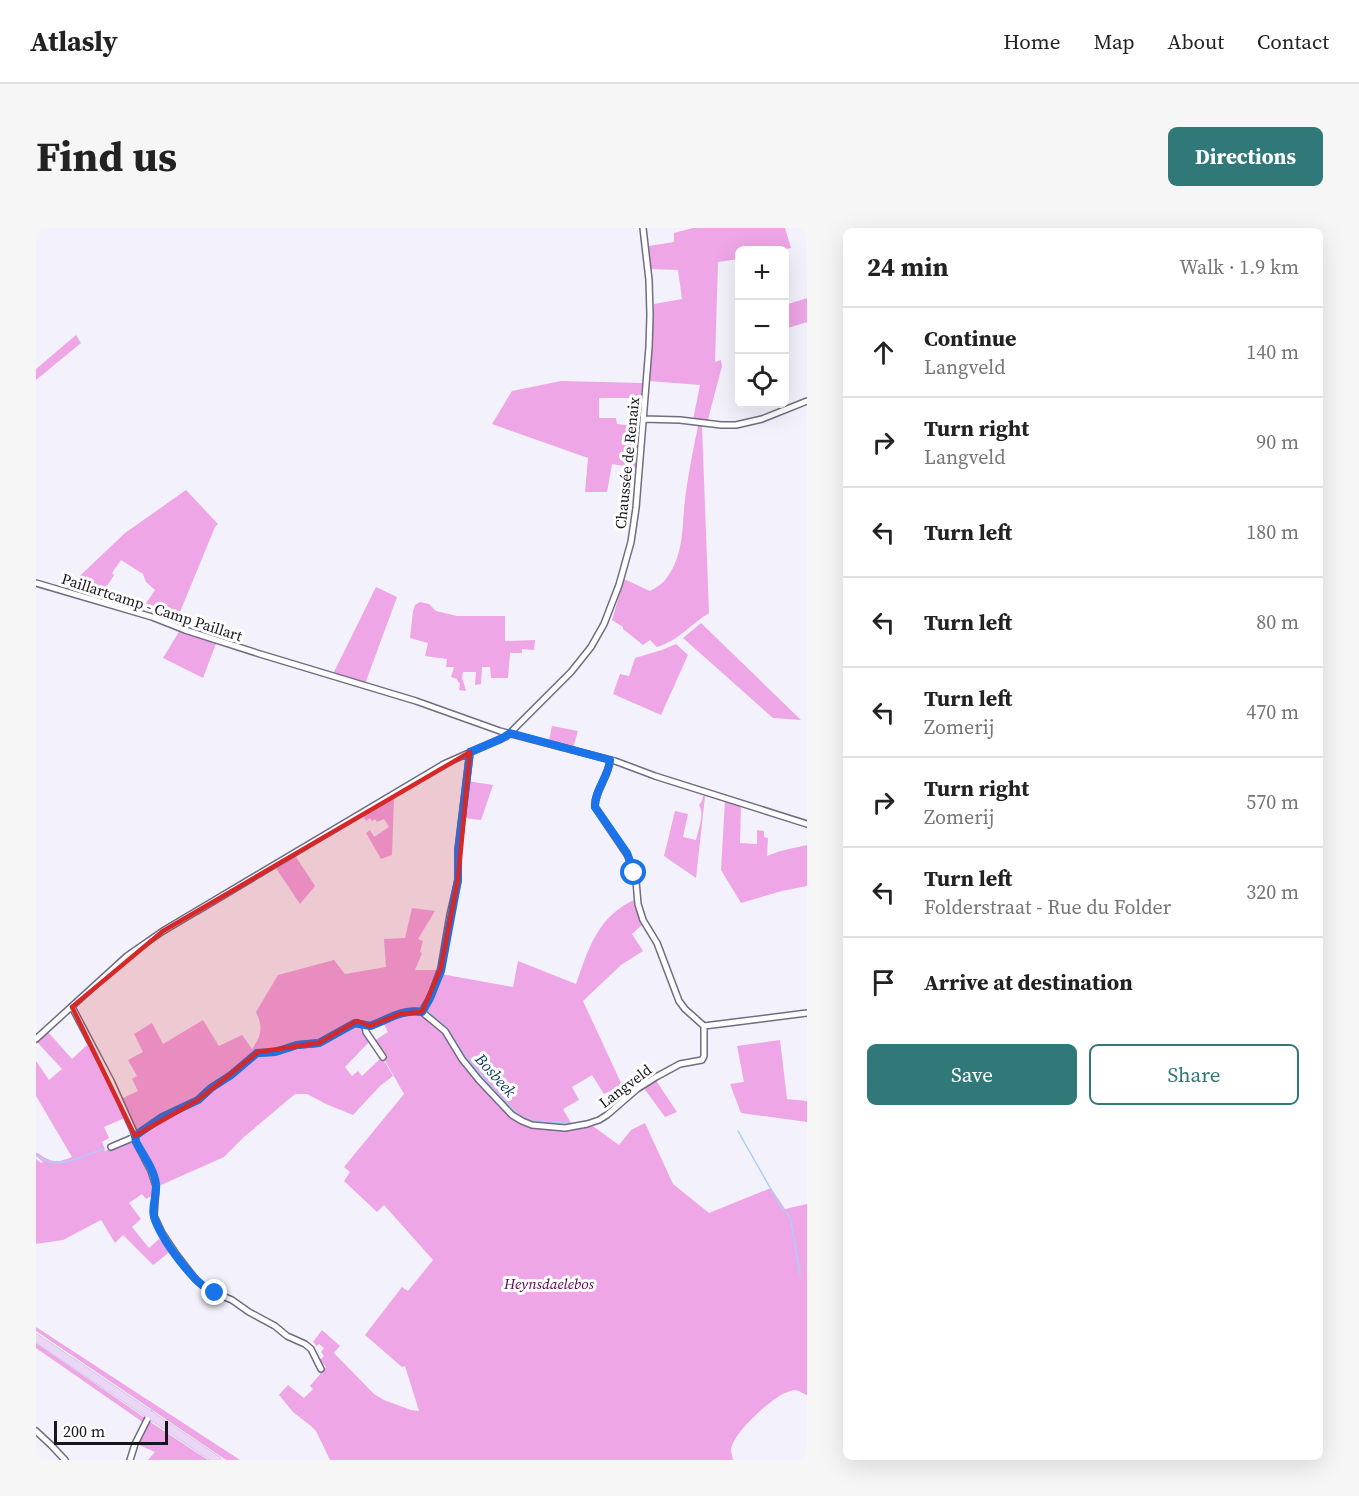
<!DOCTYPE html>
<html lang="en">
<head>
<meta charset="utf-8">
<style>
  body { margin:0; font-family:"Source Serif 4",serif; background:#f6f6f6; color:#222 }
  .controls { position:absolute; right:18px; top:18px; display:grid; overflow:hidden; border-radius:9px; box-shadow:0 6px 24px #0002 }
  .controls button { width:54px; height:54px; display:grid; place-items:center; padding:0; border:0; border-bottom:2px solid #e0e0e0; background:#fff; color:#222; font:30px sans-serif }
  .scale { position:absolute; left:18px; bottom:15px; width:114px; box-sizing:border-box; padding-left:6px; border:3px solid #17161f; border-top:0; font-size:16px; line-height:21px; white-space:nowrap; color:#17161f; -webkit-text-stroke:4px #fff; paint-order:stroke }
  .stop { position:absolute; width:18px; height:18px; margin:-14px; border:4px solid #1a73e8; border-radius:50%; background:#fff }
  .stop.end { background:#1a73e8; border-color:#fff; box-shadow:0 2px 6px #0008 }
  .list { margin:0; padding:0; list-style:none }
  h2 { display:flex; justify-content:space-between; align-items:center; height:78px; margin:0; padding:0 24px; font-size:26px }
  h2 small { font-size:20px; font-weight:400; color:#767676 }
  .list li { display:grid; grid-template-columns:39px 1fr auto; gap:18px; align-items:center; box-sizing:border-box; height:90px; padding:0 24px; border-top:2px solid #e0e0e0 }
  .list b { display:block; font-size:22px; white-space:nowrap }
  .list p { margin:0; font-size:20px; white-space:nowrap; color:#767676 }
  .list em { font-size:20px; font-style:normal; color:#767676 }
  .actions { display:flex; gap:12px; padding:18px 24px }
  .actions a { flex:1; padding:14px 0; border:2px solid #307978; border-radius:9px; text-align:center; font-size:21px; color:#307978 }
  .actions .main { background:#307978; color:#fff }
  .icon { flex:none; width:33px; height:33px; fill:none; stroke:currentColor; stroke-width:2; stroke-linecap:round; stroke-linejoin:round }
  .map { position:relative; flex:none; width:771px; height:1232px; overflow:hidden; border-radius:9px }
  header { display:flex; align-items:center; gap:36px; box-sizing:border-box; height:84px; padding:0 30px; background:#fff; border-bottom:2px solid #e0e0e0 }
  header strong { font-size:28px }
  nav { display:flex; gap:33px; margin-inline-start:auto; font-size:21px }
  .intro { display:flex; align-items:center; justify-content:space-between; box-sizing:border-box; height:144px; padding:0 36px }
  h1 { margin:0; font-size:42px }
  .button { padding:15px 27px; border-radius:9px; background:#307978; color:#fff; font-size:21px; font-weight:700 }
  main { display:flex; gap:36px; padding:0 36px }
  aside { flex:1; background:#fff; border-radius:9px; box-shadow:0 6px 24px #0002 }
  .map>svg:first-child { display:block }
  .green { fill:#eea6e6 }
  .lines { fill:none; stroke-linecap:round; stroke-linejoin:round }
  .stream { stroke:#abcff9; stroke-width:1.5 }
  .minor-casing { stroke:#6f6c83; stroke-width:8 }
  .major-casing { stroke:#d1d0d2; stroke-width:9 }
  .minor { stroke:#fff; stroke-width:5 }
  .major { stroke:#ebd6fa; stroke-width:7 }
  .route { stroke:#1a73e8; stroke-width:8 }
  .marked { fill:#d62828; fill-opacity:0.2; stroke:#d62828; stroke-width:4.5; stroke-linejoin:round }
  .labels { text-anchor:middle; dominant-baseline:central; stroke-width:6; stroke-linejoin:round; paint-order:stroke }
  .street-label { font-size:15px; fill:#17161f; stroke:#fff }
  .park-label { font-size:15px; font-style:italic; fill:#590055; stroke:#fff }
  .water-label { font-size:16px; font-style:italic; fill:#06335e; stroke:#fff }
</style>
</head>
<body>
<header>
<strong>Atlasly</strong>
<nav><a>Home</a><a>Map</a><a>About</a><a>Contact</a></nav>
</header>
<div class="intro"><h1>Find us</h1><a class="button">Directions</a></div>
<main>
<div class="map">
<svg width="771" height="1232" viewBox="0 0 771 1232">
  <rect width="100%" height="100%" fill="#f3f2fc"/>
  <path class="green" d="M657,0H749L755,20L744,22H704L703,31L682,34L679,134L685,132L686,138L671,195L657,192L664,157L613,153L618,76L646,71L642,42L614,41L612,18L638,14V5Z
    M771,70V94L749,101V77Z
    M40,107L45,115L0,152V141Z
    M525,153L606,155L605,170H563V190H580L581,196L600,198V200H603L600,240L576,236L571,264H549L552,230L456,196L476,163Z
    M662,198H666L673,385C655,396 642,413 621,419L614,412L607,417L587,401V399L576,392L588,351L614,363C621,359 628,355 632,348C648,326 646,297 649,271C652,247 657,222 662,198Z
    M150,262L182,296L179,299L139,396L105,383L119,362L110,354L107,346L85,332L76,345L78,347L63,371L30,361L89,305Z
    M340,359L361,369L329,456L297,446Z
    M384,374L393,376L400,383L421,388H469V413L499,412L498,422L486,421V425H474L472,450H455L454,439H446L445,456L439,457L440,444H427L426,450L430,462L429,463L423,462L424,455L422,454L421,451L415,449L418,439H410L411,431L389,428L392,415L374,410L377,383L379,377Z
    M665,395L765,492L737,490L647,410Z
    M144,402L181,413L167,450L127,430Z
    M640,416L652,427L625,487L577,466L584,446L593,448L599,430L626,422Z
    M516,498L542,503L537,520L513,513Z
    M431,553L457,557L445,592L427,590Z
    M360,567L358,570L356,627L345,631L330,605L334,602L338,609L353,599L348,591L341,594L339,591L336,593L334,590L330,593L327,587Z
    M667,568H669L660,650L628,628L639,583L652,586L647,609L660,612C662,602 669,586 663,577L666,573Z
    M689,572L705,577L704,615L721,616V602L728,603V609L732,610L731,628L744,623L771,617V658L746,663L705,675L685,642Z
    M265,624L260,629L279,658L264,676L240,640L163,687L162,685Z
    M600,671L607,696L596,706L607,723L585,737L547,773L586,857L568,866L556,847L536,859L543,872L527,881L536,897C514,899 497,896 476,887L388,783L405,746L477,759L482,733L540,756C553,719 562,688 600,671Z
    M376,680L399,683L382,711L387,713L384,724L386,725L379,742H404L395,764L386,780L378,781L336,797L322,794L288,812L241,822L225,823L162,871L100,904L85,871L102,863L96,851L101,848L92,832L107,824L98,806L116,795L127,816L167,792L183,818L206,807L216,821C226,807 227,799 220,784L242,747L298,732L309,746L350,739L348,711L369,710Z
    M384,785L404,800L422,827L483,893L518,900L554,896L583,917L595,902L609,895L637,956L673,985L735,960L749,981L771,976V1167C767,1166 763,1162 758,1162C754,1163 748,1165 745,1167C731,1175 695,1207 695,1223C695,1224 697,1231 697,1232H294L280,1203L275,1198L257,1184L243,1167L252,1157L268,1170L277,1161L274,1158L290,1139L284,1132L288,1128L285,1124L288,1120L283,1116L281,1118L277,1114L286,1102L304,1118L298,1125L338,1166L348,1172L375,1182L383,1183L369,1138L366,1139L329,1107L366,1059L372,1063L397,1032L348,977L341,984L308,953L314,944L308,939L368,866L338,813L352,804L347,794L361,788Z
    M320,796L327,798L335,812L309,839L316,848L322,843L326,848L346,829L357,848L344,858L317,887L290,876L271,866H259L208,909L188,929L125,957C121,966 119,981 122,990C124,996 128,1002 131,1007C144,1029 157,1052 181,1064C160,1059 126,1010 119,989C116,978 124,967 121,957C117,940 104,926 101,910L121,892L161,873L176,861L200,844L218,827L225,825L243,824L261,817L284,816Z
    M12,804L36,831L51,817L53,820L56,818L91,889L68,899L73,910L66,914L69,921L68,922L69,923L97,910L119,957L118,967H117L110,971L106,966L93,975L105,991L96,999L113,1020L123,1011L126,1014L129,1012L160,1053L236,1098L234,1100L189,1072L170,1064L154,1048L135,1023L117,1037L87,1007L79,1015L65,992L27,1012L0,1016V931L5,935L7,934L0,928V924C14,934 20,936 36,929L0,868V833L13,852L26,841L1,814Z
    M744,812L751,871L771,873V894L705,885L694,856L708,854L701,818Z
    M619,851L641,884L629,889L607,859Z
    M0,1099L204,1232H190L0,1103Z
    M0,1115L109,1190L108,1195L0,1120Z
    M113,1193L172,1232H112L119,1224L101,1216Z"/>
  <g class="lines">
    <path class="stream" d="M390,782L411,800L428,827L457,861L484,888L496,893L532,895
      M221,822H234
      M702,903L745,979L754,988L764,1046
      M0,927C22,943 44,929 67,921"/>
    <defs>
      <path id="minor" d="M607,191L644,192L685,197H700L726,191L771,173
        M0,355L116,389L149,402L224,426L380,473L464,503L579,533L619,548L771,596
        M36,779L75,853L97,902L100,914L115,943L120,958L118,988L126,1005L140,1026L160,1052L172,1062L196,1072L213,1084L239,1098L251,1108L269,1116L275,1121L285,1141
        M386,784L409,803L426,831L443,852L476,887L486,893L496,897L529,900L551,896L563,892L571,887L601,861L620,849L644,836L666,832L668,828V798L649,781L643,773L621,715L607,692L602,676L600,653L592,628L559,579C558,564 573,548 574,532
        M386,784L395,768L405,740L414,687L422,652V623L434,524
        M329,798L330,804L347,829
        M668,798L771,785
        M0,811L91,728L127,703L408,536L471,508L535,444L555,419L568,396L583,357L595,314L600,280L613,119L614,87L613,52L607,0
        M75,919L94,911L126,889L162,872L175,860L195,847L221,825L239,824L261,817L283,815L319,795L334,798C351,792 367,781 386,784
        M0,1203L15,1217L29,1232
        M94,1232L99,1216L114,1186"/>
      <path id="major" d="M0,1110L181,1232"/>
    </defs>
    <use href="#minor" class="minor-casing"/>
    <use href="#major" class="major-casing"/>
    <use href="#minor" class="minor"/>
    <use href="#major" class="major"/>
  </g>
  <g class="lines">
    <path class="route" d="M179,1065C158,1057 125,1011 118,989C115,979 121,968 120,957C119,942 107,927 100,914L99,908L126,889L162,872L175,860L195,847L221,825L239,824L261,817L283,815L319,795L334,798C351,792 367,780 386,784L393,772L405,743L422,652V623L434,524L465,511L474,505L574,532C573,548 558,563 559,579L591,625L598,645"/>
  </g>
  <path class="marked" d="M434,524L422,652L405,740L386,784L364,786L334,798L321,793L283,815L222,824L162,872L99,908L36,779L127,703Z"/>
  <g class="labels">
    <g class="street-label">
      <text transform="translate(591 235) rotate(-84)">Chaussée de Renaix</text>
      <text transform="translate(116 379) rotate(18)">Paillartcamp - Camp Paillart</text>
      <text transform="translate(589 858) rotate(-37)">Langveld</text>
    </g>
    <g class="park-label">
      <text x="513" y="1055">Heynsdaelebos</text>
    </g>
    <g class="water-label">
      <text transform="translate(460 847) rotate(48)">Bosbeek</text>
    </g>
  </g>
</svg>
<div class="controls">
<button>+</button>
<button>−</button>
<button><svg class="icon" aria-label="locate" viewBox="0 0 24 24"><circle cx="12" cy="12" r="6"/><path d="M12 2v4M12 18v4M2 12h4M18 12h4"/></svg></button>
</div>
<div class="scale">200 m</div>
<div class="stop" style="left:598px;top:645px"></div>
<div class="stop end" style="left:179px;top:1065px"></div>
</div>
<aside>
<h2>24 min<small>Walk · 1.9 km</small></h2>
<ul class="list">
<li><svg class="icon" aria-label="ahead" viewBox="0 0 24 24"><path d="M12 20V5M6 11l6-6 6 6"/></svg><div><b>Continue</b><p>Langveld</p></div><em>140 m</em></li>
<li><svg class="icon" aria-label="right" viewBox="0 0 24 24"><path d="M7 20v-9h11M14 6l5 5-5 5"/></svg><div><b>Turn right</b><p>Langveld</p></div><em>90 m</em></li>
<li><svg class="icon" aria-label="left" viewBox="0 0 24 24"><path d="M17 20v-9H6M10 6l-5 5 5 5"/></svg><div><b>Turn left</b></div><em>180 m</em></li>
<li><svg class="icon" aria-label="left" viewBox="0 0 24 24"><path d="M17 20v-9H6M10 6l-5 5 5 5"/></svg><div><b>Turn left</b></div><em>80 m</em></li>
<li><svg class="icon" aria-label="left" viewBox="0 0 24 24"><path d="M17 20v-9H6M10 6l-5 5 5 5"/></svg><div><b>Turn left</b><p>Zomerij</p></div><em>470 m</em></li>
<li><svg class="icon" aria-label="right" viewBox="0 0 24 24"><path d="M7 20v-9h11M14 6l5 5-5 5"/></svg><div><b>Turn right</b><p>Zomerij</p></div><em>570 m</em></li>
<li><svg class="icon" aria-label="left" viewBox="0 0 24 24"><path d="M17 20v-9H6M10 6l-5 5 5 5"/></svg><div><b>Turn left</b><p>Folderstraat - Rue du Folder</p></div><em>320 m</em></li>
<li><svg class="icon" aria-label="arrive" viewBox="0 0 24 24"><path d="M6 21V4h12l-3 4 3 4H6"/></svg><div><b>Arrive at destination</b></div></li>
</ul>
<div class="actions"><a class="main">Save</a><a>Share</a></div>
</aside>
</main>
</body>
</html>
